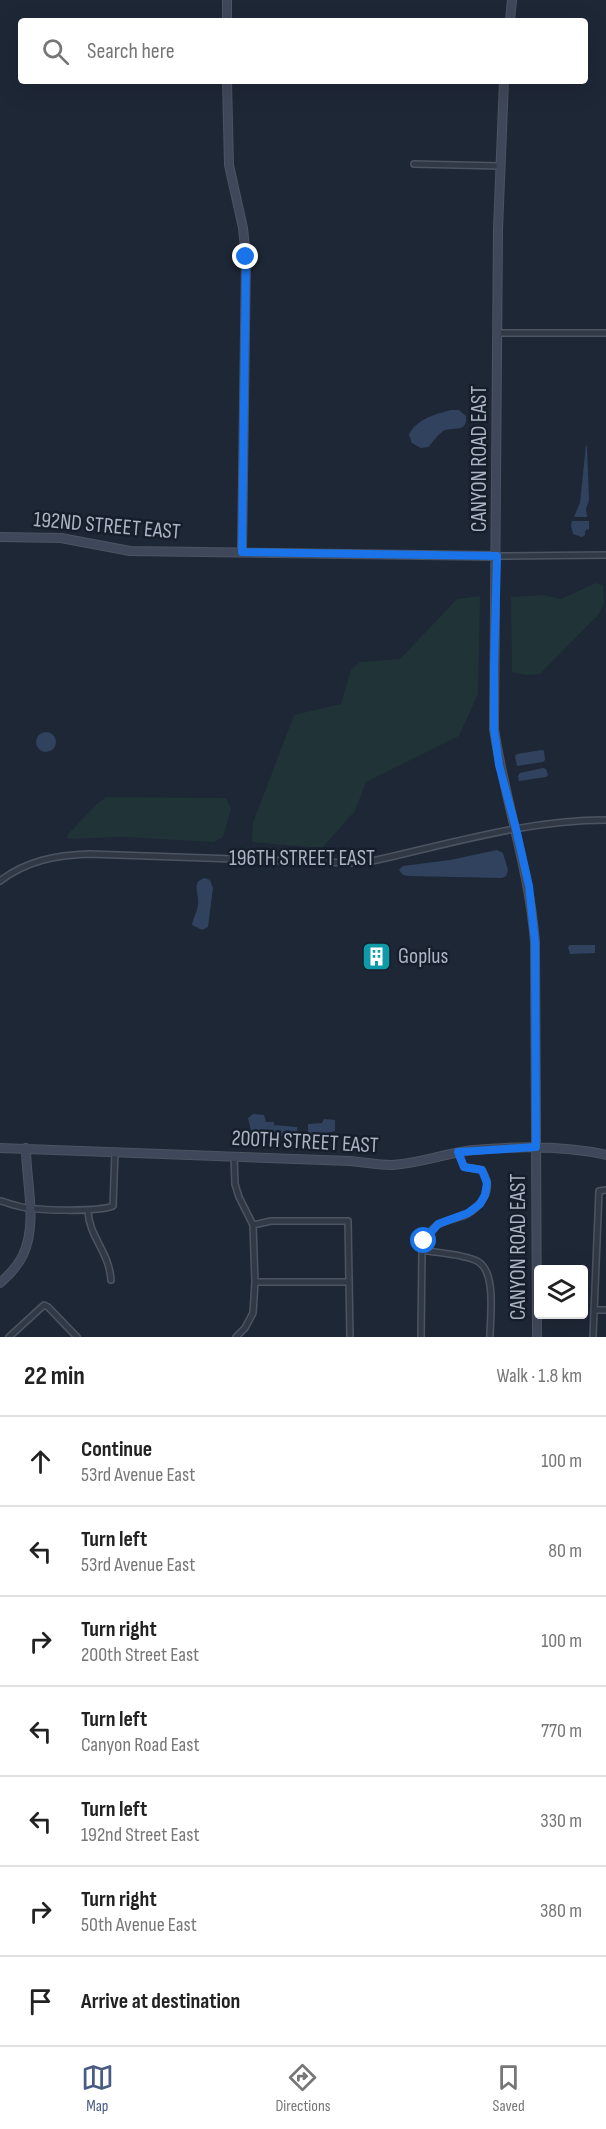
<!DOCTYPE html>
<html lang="en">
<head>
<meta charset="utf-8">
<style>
  body { margin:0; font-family:"Sofia Sans Condensed",sans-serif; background:#f2f2f2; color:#222 }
  .controls { position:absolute; right:18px; bottom:18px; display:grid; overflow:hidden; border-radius:6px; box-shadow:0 6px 24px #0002 }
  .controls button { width:54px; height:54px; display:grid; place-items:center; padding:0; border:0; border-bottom:2px solid #e0e0e0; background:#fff; color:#222; font:30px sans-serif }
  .stop { position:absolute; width:18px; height:18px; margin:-14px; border:4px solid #1a73e8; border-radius:50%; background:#fff }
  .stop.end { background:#1a73e8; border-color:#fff; box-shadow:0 2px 6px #0008 }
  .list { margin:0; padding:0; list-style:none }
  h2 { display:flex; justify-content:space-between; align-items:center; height:78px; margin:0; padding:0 24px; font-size:26px }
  h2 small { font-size:20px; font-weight:400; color:#767676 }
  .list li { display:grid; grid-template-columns:39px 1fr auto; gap:18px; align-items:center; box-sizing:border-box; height:90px; padding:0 24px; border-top:2px solid #e0e0e0 }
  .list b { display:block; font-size:22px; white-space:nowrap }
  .list p { margin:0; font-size:20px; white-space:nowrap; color:#767676 }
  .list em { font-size:20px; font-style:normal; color:#767676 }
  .icon { flex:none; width:33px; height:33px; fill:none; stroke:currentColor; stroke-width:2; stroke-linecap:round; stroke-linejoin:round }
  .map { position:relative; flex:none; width:606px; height:1337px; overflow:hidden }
  .search { position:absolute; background:#fff; box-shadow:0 6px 24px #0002; left:18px; right:18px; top:18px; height:66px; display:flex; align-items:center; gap:15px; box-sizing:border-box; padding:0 21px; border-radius:6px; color:#767676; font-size:22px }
  .sheet { height:708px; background:#fff }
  nav { display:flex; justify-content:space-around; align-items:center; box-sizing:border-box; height:84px; border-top:2px solid #e0e0e0; background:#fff; font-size:16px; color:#767676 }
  nav a { display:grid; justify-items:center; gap:3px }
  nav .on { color:#495d84 }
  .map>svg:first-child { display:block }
  .green { fill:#203337 }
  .water { fill:#30425e }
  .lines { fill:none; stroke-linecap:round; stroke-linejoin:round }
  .street-casing { stroke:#4c5462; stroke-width:8 }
  .secondary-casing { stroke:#4c5462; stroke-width:10 }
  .street { stroke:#313946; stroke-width:5 }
  .secondary { stroke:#3f485a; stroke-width:8 }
  .route { stroke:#1a73e8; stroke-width:8 }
  .labels { text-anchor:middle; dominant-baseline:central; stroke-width:5; stroke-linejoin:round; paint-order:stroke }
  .street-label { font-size:22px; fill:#abb4c4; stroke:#171e2b }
  .poi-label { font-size:22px; fill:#abb4c4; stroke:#171e2b; text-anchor:start }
</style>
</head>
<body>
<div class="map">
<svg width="606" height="1337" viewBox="0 0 606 1337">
  <rect width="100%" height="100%" fill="#1e2736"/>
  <path class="green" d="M596,583L603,585L604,603L599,614L540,674L526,675L512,672L511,597L543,595L561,599Z
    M480,596L478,694L459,736L366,782L355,811L322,848L252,842L253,823L294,715L341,704L351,670L360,662L400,659L457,599Z
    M106,797L226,798L231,809L223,837L214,842L122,837L67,839L68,834L97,804Z"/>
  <path class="water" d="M451,410H459L466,416C468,435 451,425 442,432C436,436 433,443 428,447L421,448L412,443L409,435C416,419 436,414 451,410Z
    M586,445L587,447L589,500L586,509L587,517H574L580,503Z
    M572,521H589V530L587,529L585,532V535L582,537L573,534L571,525Z
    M36 742a10 10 0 1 1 20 0a10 10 0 1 1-20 0Z
    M542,750L544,751L545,760L543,762L517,766L515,756L517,754Z
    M543,768L546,769L548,775L546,777L519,781L518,776L520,773Z
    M497,850L503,853L508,870L506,876L502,878L409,876L403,875L399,870L403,866L450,860Z
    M205,878L210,880L213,888L208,927L202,930L192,925C193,918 197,913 198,905C200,894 190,882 205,878Z
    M570,945H595V953L570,954L568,947Z
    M253,1114L264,1115L266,1122H274V1125L297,1127L298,1137L252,1135L248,1118Z
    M324,1119L335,1120V1131L327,1133L324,1137H308V1124L322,1123Z"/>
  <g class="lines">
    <defs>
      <path id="street" d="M414,164L500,166
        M498,333H606
        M497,556L606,555
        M0,881C26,861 56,855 89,854L351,863L372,861C450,844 526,820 606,820
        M234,1157L235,1184L239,1197L253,1225L255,1282L253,1313L245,1328L236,1337
        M0,1201C6,1202 12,1205 18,1206C35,1211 98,1212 113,1206L115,1152
        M88,1211C89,1237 109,1251 111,1280
        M253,1225L271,1221H348L350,1337
        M422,1250C438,1253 463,1254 477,1261C497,1271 490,1318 490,1337
        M255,1282H349
        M594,1310H606
        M9,1337L44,1305L48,1307L77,1337
        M421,1337L422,1250C425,1240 428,1232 436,1226C444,1220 454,1219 463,1216C475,1211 489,1197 487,1183C487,1179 484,1174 482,1170L464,1167L458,1152
        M593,1337L599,1191L606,1190"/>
      <path id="secondary" d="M227,0V21
        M510,21L512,0
        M227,81L229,165L243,228L246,257L242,552
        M504,81L498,229L494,729C505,801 529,868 535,942L537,1337
        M0,537L61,538L130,551L497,556
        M0,1148L350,1161C363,1162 378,1165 391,1165C418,1164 446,1153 473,1150C517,1146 563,1145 606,1155
        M0,1283C9,1275 18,1266 23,1255C38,1223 26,1182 26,1148"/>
    </defs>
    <use href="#street" class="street-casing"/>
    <use href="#secondary" class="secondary-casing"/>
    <use href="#street" class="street"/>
    <use href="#secondary" class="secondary"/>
  </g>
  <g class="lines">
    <path class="route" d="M246,257L242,552L497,556L494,668V729L499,765L516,829L529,886L535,942L536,1147L458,1152L464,1167L482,1170L487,1183L485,1195L480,1204L468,1213L438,1224L424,1241"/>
  </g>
  <defs>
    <symbol id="building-square" viewBox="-11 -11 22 22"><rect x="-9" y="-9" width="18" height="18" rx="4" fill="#0f9aa8" stroke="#171e2b"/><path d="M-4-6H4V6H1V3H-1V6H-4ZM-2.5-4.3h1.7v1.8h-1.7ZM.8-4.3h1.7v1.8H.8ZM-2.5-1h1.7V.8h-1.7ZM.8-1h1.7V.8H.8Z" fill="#fff"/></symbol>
  </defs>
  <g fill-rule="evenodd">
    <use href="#building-square" x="360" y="940" width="33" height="33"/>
  </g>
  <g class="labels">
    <g class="street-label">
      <text transform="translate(479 459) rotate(-90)">CANYON ROAD EAST</text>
      <text transform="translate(107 526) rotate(5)">192ND STREET EAST</text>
      <text x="302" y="858">196TH STREET EAST</text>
      <text transform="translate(305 1142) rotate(3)">200TH STREET EAST</text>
      <text transform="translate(518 1247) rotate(-90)">CANYON ROAD EAST</text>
    </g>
    <g class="poi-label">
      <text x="398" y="956">Goplus</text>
    </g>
  </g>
</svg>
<div class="controls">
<button><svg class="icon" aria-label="layers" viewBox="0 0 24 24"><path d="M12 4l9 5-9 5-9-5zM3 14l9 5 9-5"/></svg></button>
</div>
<div class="stop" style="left:424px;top:1241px"></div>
<div class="stop end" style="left:246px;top:257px"></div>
<div class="search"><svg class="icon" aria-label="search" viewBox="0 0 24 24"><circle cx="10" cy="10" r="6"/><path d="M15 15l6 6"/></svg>Search here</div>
</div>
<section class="sheet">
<h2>22 min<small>Walk · 1.8 km</small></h2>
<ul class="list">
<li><svg class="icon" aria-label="ahead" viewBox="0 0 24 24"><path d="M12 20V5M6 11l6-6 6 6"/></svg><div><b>Continue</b><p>53rd Avenue East</p></div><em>100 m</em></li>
<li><svg class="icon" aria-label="left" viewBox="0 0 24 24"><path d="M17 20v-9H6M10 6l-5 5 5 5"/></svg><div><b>Turn left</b><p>53rd Avenue East</p></div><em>80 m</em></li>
<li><svg class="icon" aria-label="right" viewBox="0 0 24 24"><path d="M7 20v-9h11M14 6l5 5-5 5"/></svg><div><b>Turn right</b><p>200th Street East</p></div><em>100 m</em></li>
<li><svg class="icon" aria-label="left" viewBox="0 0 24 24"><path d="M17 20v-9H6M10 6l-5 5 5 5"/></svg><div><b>Turn left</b><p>Canyon Road East</p></div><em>770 m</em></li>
<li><svg class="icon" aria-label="left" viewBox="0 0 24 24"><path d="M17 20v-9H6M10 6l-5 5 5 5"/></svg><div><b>Turn left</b><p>192nd Street East</p></div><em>330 m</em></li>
<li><svg class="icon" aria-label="right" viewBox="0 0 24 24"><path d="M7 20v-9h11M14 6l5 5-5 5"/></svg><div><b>Turn right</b><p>50th Avenue East</p></div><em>380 m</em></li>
<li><svg class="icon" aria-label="arrive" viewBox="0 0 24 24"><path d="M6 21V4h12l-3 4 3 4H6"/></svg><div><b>Arrive at destination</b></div></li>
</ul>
</section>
<nav>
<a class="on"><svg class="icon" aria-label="map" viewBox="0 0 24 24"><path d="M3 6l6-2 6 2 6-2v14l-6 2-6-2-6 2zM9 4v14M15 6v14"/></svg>Map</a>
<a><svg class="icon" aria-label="directions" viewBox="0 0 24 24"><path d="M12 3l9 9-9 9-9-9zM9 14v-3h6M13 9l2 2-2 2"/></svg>Directions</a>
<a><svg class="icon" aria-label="saved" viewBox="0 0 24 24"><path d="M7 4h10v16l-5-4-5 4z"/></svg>Saved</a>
</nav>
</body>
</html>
